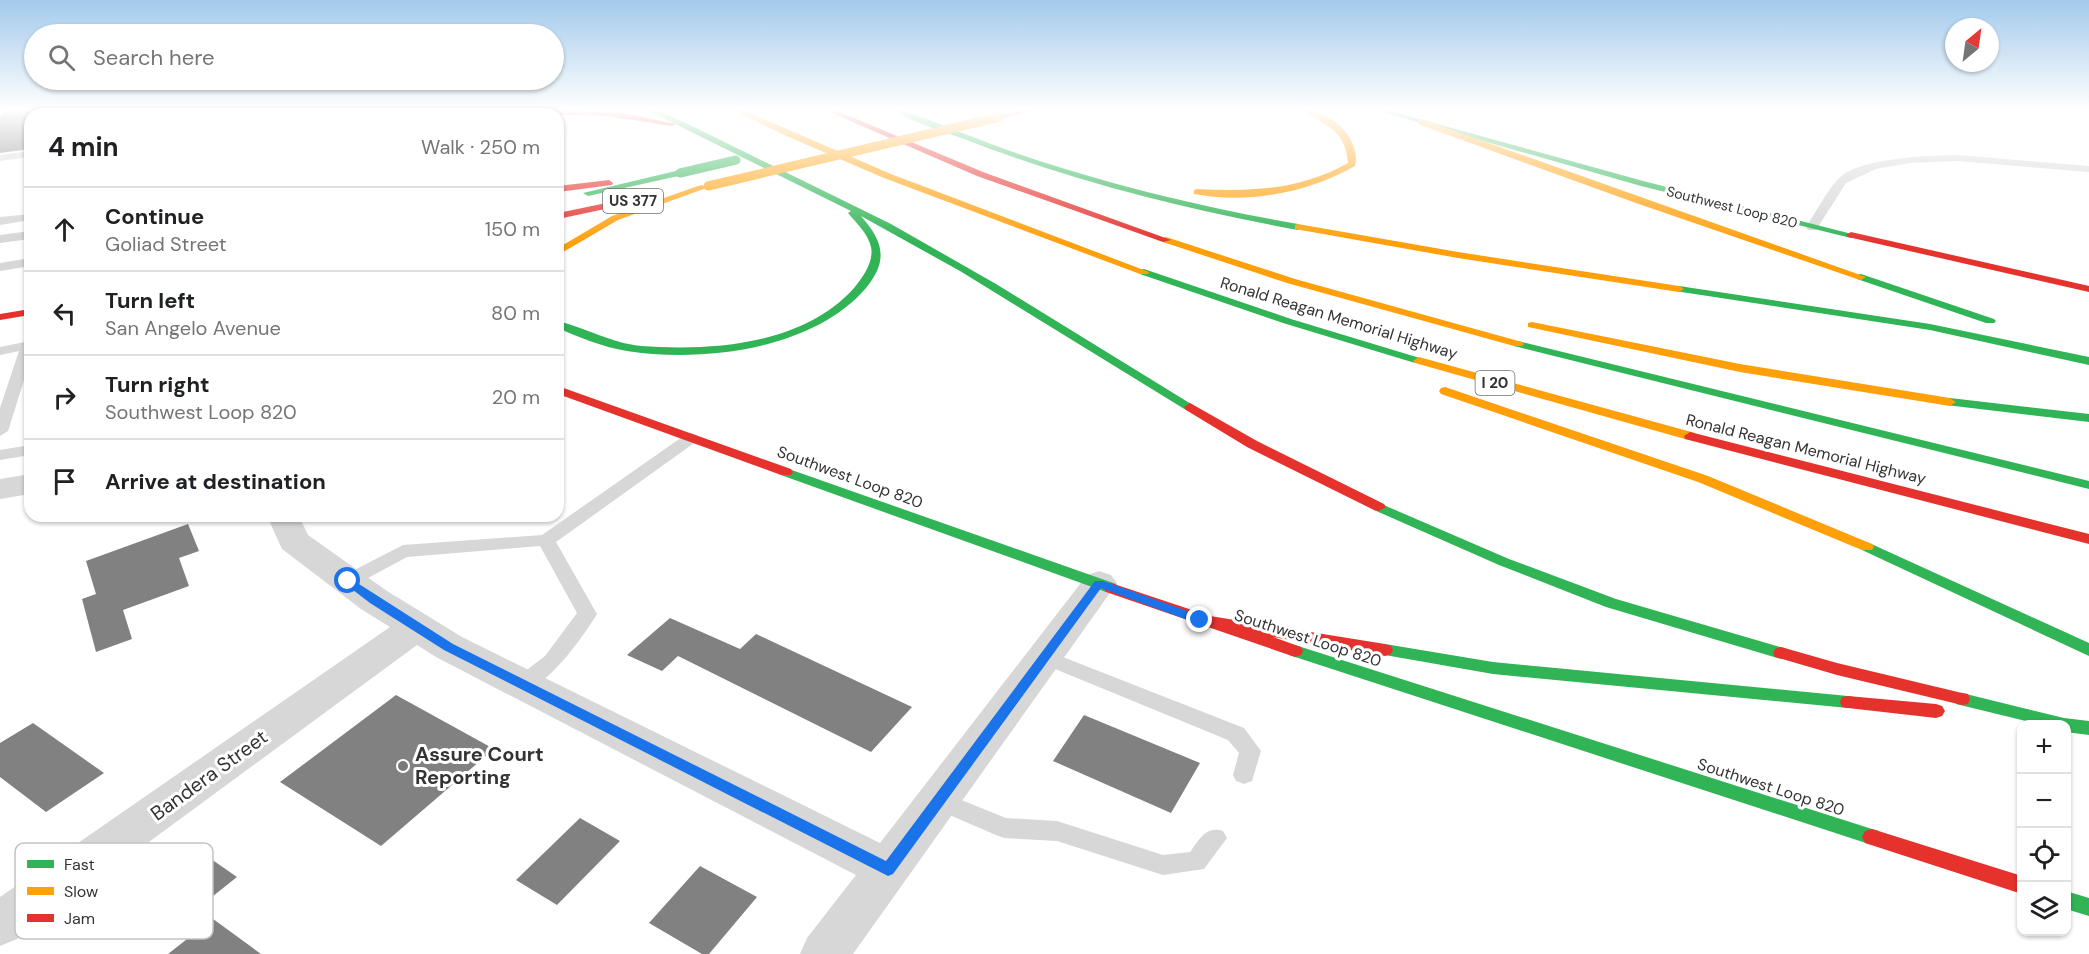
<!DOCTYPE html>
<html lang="en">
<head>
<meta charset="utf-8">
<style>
  body { margin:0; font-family:"DM Sans",sans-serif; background:#f2f2f2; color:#202124 }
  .controls { position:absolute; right:18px; bottom:18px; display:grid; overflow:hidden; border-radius:12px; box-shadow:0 2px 4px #0004 }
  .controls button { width:54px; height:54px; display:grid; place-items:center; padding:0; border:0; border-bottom:2px solid #e0e0e0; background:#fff; color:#202124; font:30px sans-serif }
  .compass { position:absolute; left:1945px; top:18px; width:54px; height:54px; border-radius:50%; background:#fff; box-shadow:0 2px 4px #0004; rotate:29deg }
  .stop { position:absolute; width:18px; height:18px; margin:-14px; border:4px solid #1a73e8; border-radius:50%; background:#fff }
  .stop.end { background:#1a73e8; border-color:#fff; box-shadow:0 2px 6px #0008 }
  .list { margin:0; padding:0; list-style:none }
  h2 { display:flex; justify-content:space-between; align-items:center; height:78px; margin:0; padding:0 24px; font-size:26px }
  h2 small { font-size:20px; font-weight:400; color:#757577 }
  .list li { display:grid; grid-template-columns:39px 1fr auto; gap:18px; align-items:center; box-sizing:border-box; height:84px; padding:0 24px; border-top:2px solid #e0e0e0 }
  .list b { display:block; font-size:22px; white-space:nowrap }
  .list p { margin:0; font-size:20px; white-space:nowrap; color:#757577 }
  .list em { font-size:20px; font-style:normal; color:#757577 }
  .icon { flex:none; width:33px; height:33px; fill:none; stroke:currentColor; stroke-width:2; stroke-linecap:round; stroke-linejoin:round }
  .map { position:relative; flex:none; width:2089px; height:954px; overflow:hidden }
  .search { position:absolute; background:#fff; box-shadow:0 2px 4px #0004; left:24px; top:24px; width:540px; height:66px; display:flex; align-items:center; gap:15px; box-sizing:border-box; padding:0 21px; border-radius:33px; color:#757577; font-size:22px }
  .panel { position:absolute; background:#fff; box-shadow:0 2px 4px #0004; left:24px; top:108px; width:540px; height:414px; border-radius:18px }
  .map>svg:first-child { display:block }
  .building { fill:#818181 }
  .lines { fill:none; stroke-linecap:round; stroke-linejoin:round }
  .lane { fill:#d7d7d7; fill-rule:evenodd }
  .street { fill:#d7d7d7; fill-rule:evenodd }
  .fast { fill:#30b455; fill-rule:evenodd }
  .slow { fill:#ff9f0a; fill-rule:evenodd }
  .jam { fill:#e5322d; fill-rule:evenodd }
  .fast-bridge { stroke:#30b455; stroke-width:9 }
  .slow-bridge { stroke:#ff9f0a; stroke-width:9 }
  .route { fill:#1a73e8 }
  .poi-dot { fill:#7a7a7a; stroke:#fff; stroke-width:2 }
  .labels { text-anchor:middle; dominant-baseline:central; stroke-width:6; stroke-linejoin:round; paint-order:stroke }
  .far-street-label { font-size:14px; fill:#333; stroke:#fff }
  .shield { fill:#fff; stroke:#707070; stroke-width:1.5 }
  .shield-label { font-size:15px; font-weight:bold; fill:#333 }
  .street-label { font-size:16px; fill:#333; stroke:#fff }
  .near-poi-label { font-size:20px; font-weight:bold; fill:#333; stroke:#fff; text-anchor:start }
  .near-street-label { font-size:20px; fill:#333; stroke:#fff }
  .key { fill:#fff; stroke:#c2c2c2; stroke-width:1.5 }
  .key-label { font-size:16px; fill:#333 }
</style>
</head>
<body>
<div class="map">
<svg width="2089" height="954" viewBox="0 0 2089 954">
  <rect width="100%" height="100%" fill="#fff"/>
  <path class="building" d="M6,110H30V149L0,153V116Z
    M188,524L199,551L179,558L189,586L123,610L132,639L96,652L82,599L96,594L86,561Z
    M670,618L740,649L756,634L912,707L871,752L678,656L662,671L627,655Z
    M396,695L494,749L381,846L280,782Z
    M1084,715L1200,763L1171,813L1053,761Z
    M33,723L104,773L46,812L0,777V743Z
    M580,818L620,841L557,905L516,880Z
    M201,852L237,877L198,908L261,954H168L196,932L145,894Z
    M700,866L757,897L709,954H702L649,923Z"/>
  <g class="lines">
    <path class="lane" d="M328,110H338L336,114H326Z
      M30,151V157L0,161V155Z
      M1958,155L2089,166V172L1958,161L1910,163L1876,169L1846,183L1816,230H1808L1806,227C1816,212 1825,194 1837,180C1858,157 1928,156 1958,155Z
      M30,214V220L0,225V217Z
      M30,231V239L0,243V235Z
      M30,258V266L0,271V263Z
      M30,341V361L8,431L0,436V408L19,351L0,355V347Z
      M691,433L697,435L699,438L697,441L556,542L597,614C584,635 542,698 515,689L512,684L515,679L545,656L577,613L540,546L407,557L355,585L348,587L341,585L339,581L341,577L403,545L542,535L685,435Z
      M30,445V455L0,460V450Z
      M1045,650L1244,728L1261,751L1252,781L1244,784L1236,781L1233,775L1239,753L1228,740L1038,662L1035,657L1038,652Z
      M939,791L1006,818L1057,821L1163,855L1190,852C1199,840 1206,825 1223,831L1227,838L1204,869L1163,875L1057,841L1004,838L996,835L931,807L928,800L931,793Z"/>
    <path class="street" d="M30,474V494L0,499V479Z
      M267,516H299L308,535L387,591L462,637L880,843L1087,575L1099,571L1111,575L1117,583L853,954H800L807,938L856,875L436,657L417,645L17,939L0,946V897L390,627L361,609L282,549Z"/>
    <path class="fast" d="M647,110H657L694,127L891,224L996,284L1196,407L1194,410H1186L960,271L861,216C883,241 889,260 866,288C814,349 704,363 627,351C603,347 580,338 558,328V321C586,328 611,343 641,346C712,351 803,345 854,288C863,277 874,262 871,247C868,233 856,223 848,213L851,211Z
      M893,110H903C956,130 1008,152 1062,168C1140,192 1218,210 1298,224L1303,227L1298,230C1184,209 1072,181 964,139C945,132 909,121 893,110Z
      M1375,110H1387L1647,182L1856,235L1851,238L1641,186Z
      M680,170L684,173L683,175L588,196L583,193Z
      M1144,269L1291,319L1423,359L1425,361L1423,363H1415L1283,323L1140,274V270Z
      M1861,274L1994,319L1996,321L1994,323H1986L1857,279V275Z
      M1679,286L1930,324L2089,357V365L1930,330L1675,291L1674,289Z
      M1518,341L2089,481V489L1514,346L1512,344Z
      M1950,398L2089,414V422L1946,405L1944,402L1946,399Z
      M786,468L1116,584L1119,588L1116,592H1106L781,475L779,472L781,469Z
      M1379,503L1509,559L1616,599L1787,649L1789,653L1787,657L1781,659L1606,607L1499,565L1374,510L1372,507Z
      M1867,542L2089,643V656L1862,550L1860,547L1862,544Z
      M1385,644L1493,662L1848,696L1854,697L1856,702L1854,707L1848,708L1493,674L1379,654L1377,650L1379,646Z
      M1295,645L1872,829L1879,831L1882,837L1879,843L1872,845L1289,655L1287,651L1289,647Z
      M1962,693L2064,718L2089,721V735L2066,732V724H2031L2030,722L1956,704L1954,699L1956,694Z
      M2066,891L2089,898V916L2066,909Z"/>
    <path class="slow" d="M414,110H422L418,114H410Z
      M733,110H743L891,174L1149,272L1148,274H1140L884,178L784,135Z
      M1303,110C1329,108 1362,139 1355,166C1308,193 1248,204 1194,194V190L1197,189C1251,192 1300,190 1348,163C1345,128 1327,128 1303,110Z
      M1418,120H1424L1866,277L1861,280L1857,279L1636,203L1418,124Z
      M701,185L709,187L618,220L558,255V248L612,216Z
      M1298,224L1458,252L1679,286L1684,289L1679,292L1458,258L1295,229V225Z
      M1166,237L1295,279L1522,342L1524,344L1522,346H1514L1287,283L1163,242V238Z
      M1532,322L1740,364L1950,398L1956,402L1950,406L1740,372L1528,327V323Z
      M1419,357L1695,433L1696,436L1690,440L1685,439L1415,363L1413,361Z
      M1445,387L1708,476L1872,544L1874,547L1872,550H1862L1698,482L1441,394L1439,391L1441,388Z"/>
    <path class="jam" d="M395,110H403L402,114H394Z
      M558,110L623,113L676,124L672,126L607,116L537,114Z
      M825,110H835L983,172L1171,240L1163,242L977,176Z
      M1022,110H1035L1000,119L996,117Z
      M609,180L613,183L612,185L558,192V186Z
      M621,200L624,201V205L558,219V213Z
      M1851,232L2089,286V292L1848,237L1846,235Z
      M30,309V315L0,320V314Z
      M558,386L791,469L793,472L791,475H781L558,394Z
      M1190,403L1257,441L1384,504L1386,507L1379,511L1374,510L1247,447L1186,410L1184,407Z
      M1690,432L2089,534V544L1685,439L1684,436Z
      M1111,583L1210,616L1385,644L1391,646L1393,650L1391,654L1385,656L1273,637L1301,647L1303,651L1301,655L1295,657L1106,592L1103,588L1106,584Z
      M1781,647L1837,663L1962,693L1968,694L1970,699L1968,704L1962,705L1837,675L1775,657L1773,653L1775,649Z
      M1848,696L1936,704L1942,706L1945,711L1942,716L1936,718L1848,708L1842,707L1840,702L1842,697Z
      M1872,829L2022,876V894L1865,843L1862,837L1865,831Z"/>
    <path class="fast-bridge" d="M680,173L736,160"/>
    <path class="slow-bridge" d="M708,186L1000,117"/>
  </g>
  <linearGradient id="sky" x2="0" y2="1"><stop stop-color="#a3caec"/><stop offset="0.45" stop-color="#fff"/><stop offset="1" stop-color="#fff" stop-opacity="0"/></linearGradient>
  <rect width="2089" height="243" fill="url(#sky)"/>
  <path class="route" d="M348,577L453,644L886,861L1095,581H1103L1204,617L1205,620L1204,623H1196L1101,588L893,874L888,876L444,650L370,603L344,583L342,581Z"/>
  <circle class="poi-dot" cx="403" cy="766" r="6"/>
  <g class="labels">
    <g class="far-street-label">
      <text transform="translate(1732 207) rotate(14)">Southwest Loop 820</text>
    </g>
    <g class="shield">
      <rect x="603" y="189" width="60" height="24" rx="4.5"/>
      <rect x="1475.5" y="371" width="39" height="24" rx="4.5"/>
    </g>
    <g class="shield-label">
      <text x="633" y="201">US 377</text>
      <text x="1495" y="383">I 20</text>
    </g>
    <g class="street-label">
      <text transform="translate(1339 318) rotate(17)">Ronald Reagan Memorial Highway</text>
      <text transform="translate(1806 449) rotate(14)">Ronald Reagan Memorial Highway</text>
      <text transform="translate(850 477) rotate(20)">Southwest Loop 820</text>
      <text transform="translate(1308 638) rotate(18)">Southwest Loop 820</text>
      <text transform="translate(1771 787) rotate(18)">Southwest Loop 820</text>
    </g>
    <g class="near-poi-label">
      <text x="415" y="754">Assure Court<tspan x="415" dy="23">Reporting</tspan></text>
    </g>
    <g class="near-street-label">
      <text transform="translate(209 775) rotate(-36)">Bandera Street</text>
    </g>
  </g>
  <rect x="15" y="843" width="198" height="96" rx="9" class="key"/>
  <rect x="27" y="860" width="27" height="8" fill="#30b455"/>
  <rect x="27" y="887" width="27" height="8" fill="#ff9f0a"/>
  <rect x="27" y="914" width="27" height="8" fill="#e5322d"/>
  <g class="key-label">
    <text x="64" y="870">Fast</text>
    <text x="64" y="897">Slow</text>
    <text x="64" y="924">Jam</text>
  </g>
</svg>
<div class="controls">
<button>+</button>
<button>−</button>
<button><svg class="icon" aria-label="locate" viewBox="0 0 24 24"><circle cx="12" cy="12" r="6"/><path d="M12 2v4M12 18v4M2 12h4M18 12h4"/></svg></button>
<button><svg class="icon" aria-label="layers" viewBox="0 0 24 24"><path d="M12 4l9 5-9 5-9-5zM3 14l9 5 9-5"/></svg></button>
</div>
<svg class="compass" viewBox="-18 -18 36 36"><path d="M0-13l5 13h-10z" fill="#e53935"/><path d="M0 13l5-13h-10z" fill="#757577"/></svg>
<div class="stop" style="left:348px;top:581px"></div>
<div class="stop end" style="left:1200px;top:620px"></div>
<div class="search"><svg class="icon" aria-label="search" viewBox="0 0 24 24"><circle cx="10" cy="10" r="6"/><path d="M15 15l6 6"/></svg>Search here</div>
<section class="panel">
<h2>4 min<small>Walk · 250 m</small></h2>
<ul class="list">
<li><svg class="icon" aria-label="ahead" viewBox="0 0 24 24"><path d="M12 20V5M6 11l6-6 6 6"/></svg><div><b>Continue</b><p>Goliad Street</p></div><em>150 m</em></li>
<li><svg class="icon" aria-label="left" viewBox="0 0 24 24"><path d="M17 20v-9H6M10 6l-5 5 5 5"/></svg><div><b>Turn left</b><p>San Angelo Avenue</p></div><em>80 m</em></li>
<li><svg class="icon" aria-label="right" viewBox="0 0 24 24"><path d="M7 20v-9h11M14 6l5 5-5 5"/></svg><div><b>Turn right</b><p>Southwest Loop 820</p></div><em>20 m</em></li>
<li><svg class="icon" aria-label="arrive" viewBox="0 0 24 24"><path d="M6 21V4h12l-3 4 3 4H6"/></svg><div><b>Arrive at destination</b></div></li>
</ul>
</section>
</div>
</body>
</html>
